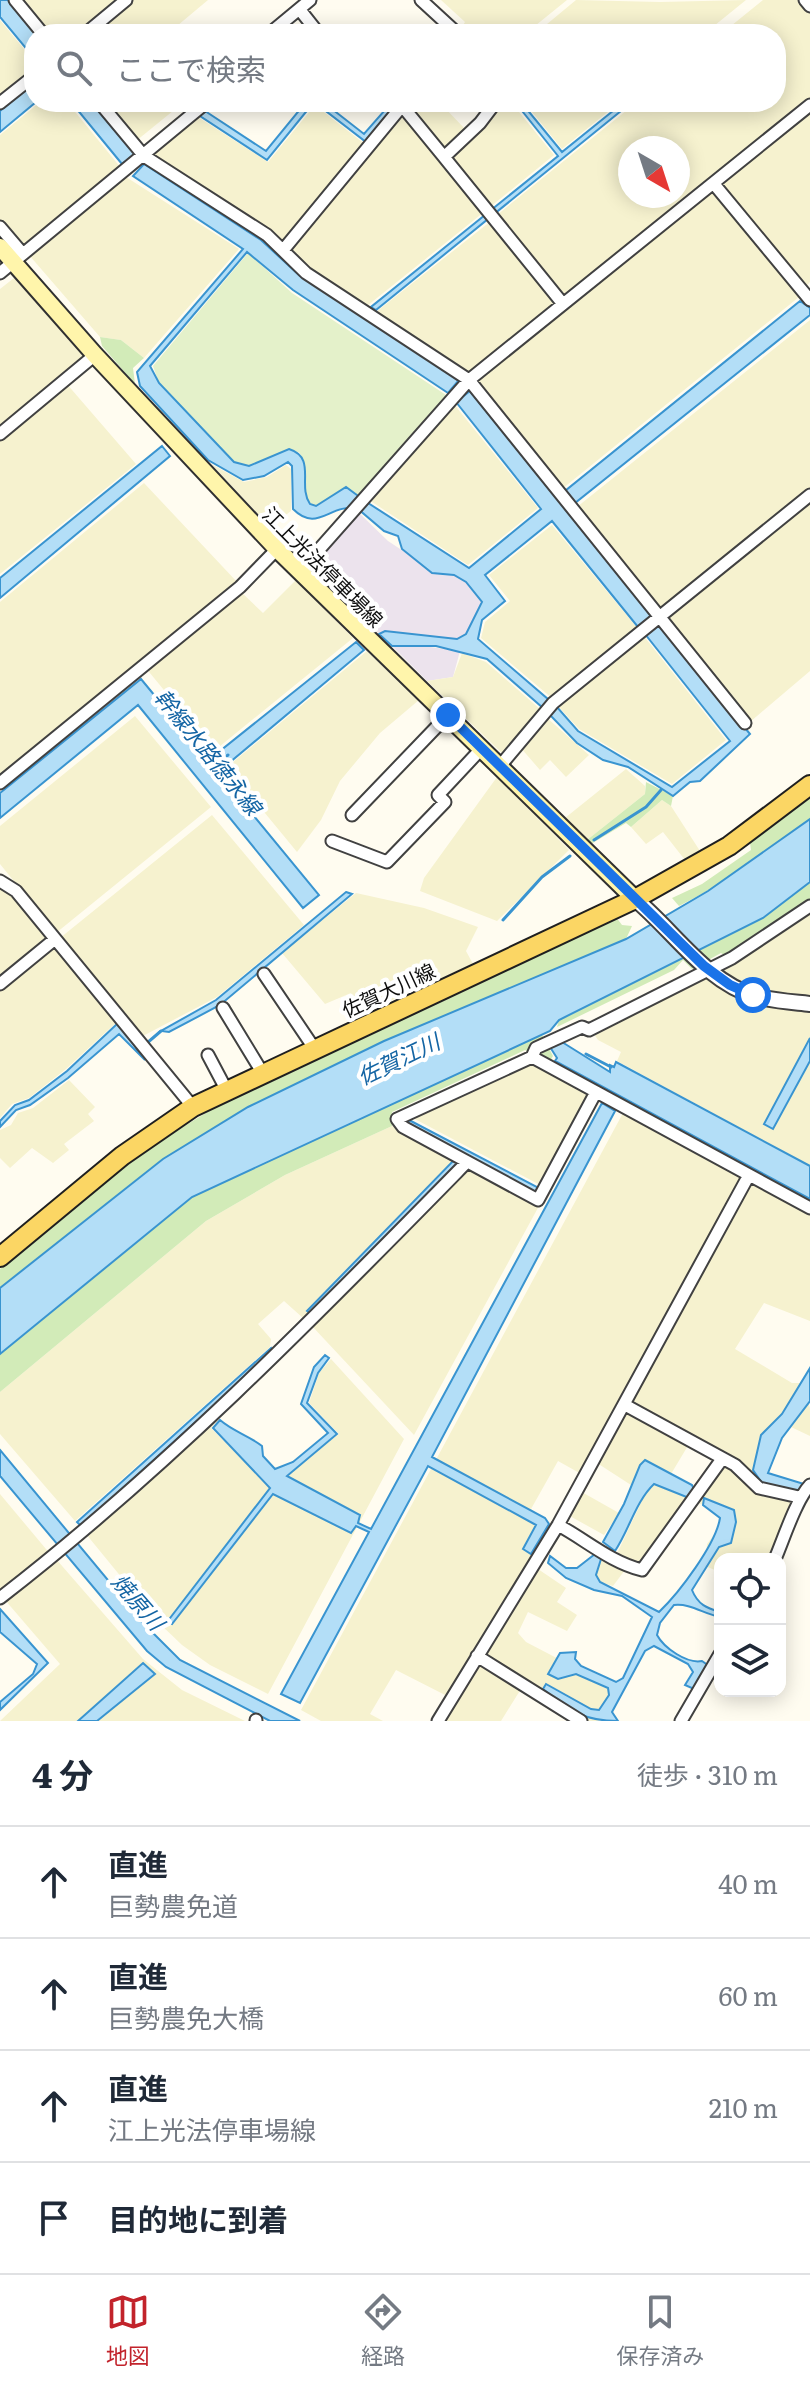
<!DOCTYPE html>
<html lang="ja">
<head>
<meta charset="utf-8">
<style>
  body { margin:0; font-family:Literata,"Noto Sans JP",serif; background:#f6f6f7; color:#1f2937 }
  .controls { position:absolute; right:24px; bottom:24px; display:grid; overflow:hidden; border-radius:16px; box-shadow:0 4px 20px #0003 }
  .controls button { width:72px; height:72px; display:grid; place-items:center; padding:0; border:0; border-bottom:2px solid #e0e1e3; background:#fff; color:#1f2937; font:40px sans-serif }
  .compass { position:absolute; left:618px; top:136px; width:72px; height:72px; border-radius:50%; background:#fff; box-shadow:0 4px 20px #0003; rotate:141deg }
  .stop { position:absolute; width:24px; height:24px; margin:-18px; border:6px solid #1a73e8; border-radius:50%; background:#fff }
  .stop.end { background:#1a73e8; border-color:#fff; box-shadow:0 2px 8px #0008 }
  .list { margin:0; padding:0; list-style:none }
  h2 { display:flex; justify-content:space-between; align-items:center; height:104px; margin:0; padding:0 32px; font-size:34px }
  h2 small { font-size:26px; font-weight:400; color:#747a83 }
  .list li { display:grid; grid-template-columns:52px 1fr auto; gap:24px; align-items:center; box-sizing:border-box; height:112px; padding:0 32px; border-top:2px solid #e0e1e3 }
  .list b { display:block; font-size:30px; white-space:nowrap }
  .list p { margin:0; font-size:26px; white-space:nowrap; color:#747a83 }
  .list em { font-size:26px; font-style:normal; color:#747a83 }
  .icon { flex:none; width:44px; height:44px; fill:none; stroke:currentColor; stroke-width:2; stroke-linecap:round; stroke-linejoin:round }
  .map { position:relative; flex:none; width:810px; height:1721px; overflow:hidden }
  .search { position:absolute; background:#fff; box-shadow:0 4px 20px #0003; left:24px; right:24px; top:24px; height:88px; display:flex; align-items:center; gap:20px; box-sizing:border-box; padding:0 28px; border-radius:32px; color:#747a83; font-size:30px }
  .sheet { height:552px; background:#fff }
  nav { display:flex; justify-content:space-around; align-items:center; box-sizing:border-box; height:112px; border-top:2px solid #e0e1e3; background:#fff; font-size:22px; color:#747a83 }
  nav a { display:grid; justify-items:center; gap:4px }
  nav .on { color:#c2232b }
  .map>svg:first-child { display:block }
  .industrial { fill:#ece3ed }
  .farmland { fill:#f6f2cf; fill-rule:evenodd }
  .green { fill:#d2ebb8 }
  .pitch { fill:#e4f1ca }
  .water { fill:#b3def7; stroke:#3994d0; stroke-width:2 }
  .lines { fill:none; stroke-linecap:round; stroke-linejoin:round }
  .stream { stroke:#3994d0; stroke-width:3 }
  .minor-casing { stroke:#414141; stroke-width:15 }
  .tertiary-casing { stroke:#414141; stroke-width:18 }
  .secondary-casing { stroke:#303030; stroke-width:20 }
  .primary-casing { stroke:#1f1f1f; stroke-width:22 }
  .minor { stroke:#fff; stroke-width:11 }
  .tertiary { stroke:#fff; stroke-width:14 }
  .secondary { stroke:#fff5ab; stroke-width:16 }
  .primary { stroke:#fbd664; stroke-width:18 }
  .route { stroke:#1a73e8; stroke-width:10 }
  .labels { text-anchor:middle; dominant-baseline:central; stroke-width:8; stroke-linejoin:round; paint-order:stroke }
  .street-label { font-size:20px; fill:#0e0e0e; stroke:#fff }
  .water-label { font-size:22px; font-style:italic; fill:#1465a4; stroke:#fff }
</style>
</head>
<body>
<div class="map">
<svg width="810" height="1721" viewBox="0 0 810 1721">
  <rect width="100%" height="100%" fill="#fffcf0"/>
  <path class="industrial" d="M357,511L388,541L435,572L454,575L466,582L482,603L466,634L457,640L385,631L379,634L308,565Z
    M407,644L460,651L453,677L427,681L392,646Z"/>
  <path class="farmland" d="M21,0H121L79,34H49Z
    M131,0H208L171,31L173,34H90Z
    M441,0H567L525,34H464L460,30L465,22Z
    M576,0L660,2L746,0L704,34H535Z
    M763,0H800L810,13V100L564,299L497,215L637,102H776V34H721ZM630,148H678V196H630Z
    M0,20L34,61V71L0,99Z
    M40,102H67L121,168L23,249L0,223V135Z
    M104,102H184L136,141Z
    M404,102H446L443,106L466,130L444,151Z
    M499,102H511L554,155L490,207L449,157Z
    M524,102H620L562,149Z
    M315,105L366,145L284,243L151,157L198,117L268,162Z
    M810,110V282L803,290L718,185Z
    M402,111L484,212L367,306L306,270L289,250Z
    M126,177L239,249L144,358L121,340L100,337L29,255Z
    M712,189L799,297L562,489L475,381Z
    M491,221L558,304L470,375L376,312Z
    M14,278L86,358L0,429V289Z
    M810,320V490L661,611L577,507Z
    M66,383L136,464L0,574V438Z
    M453,403L538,508L468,565L366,498Z
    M211,464L244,482L267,477L286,465L291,469V511L270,527Z
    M144,483L238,583L0,778V602Z
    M810,500V671L750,722L666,617Z
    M552,525L639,630L553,699L481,638L485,622L510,601L489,575Z
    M296,580L353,638L214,751L145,667L240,591L263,613Z
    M643,635L726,740L672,784L579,729L557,705Z
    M367,651L419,700L380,733L340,781L321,820L297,852L227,767Z
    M462,653L486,662L541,710L504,755L427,681L453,677Z
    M135,716L211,807L56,933L0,864V826Z
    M546,717L589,755L566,777L550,760L540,770L520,747Z
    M626,769L645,786V794L587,840L565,818Z
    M497,777L569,850L497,921L420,891L424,878Z
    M662,800L671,806L700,851L685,860L663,832L646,844L631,827Z
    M212,815L304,925L217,997L141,1037L60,938Z
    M0,886L14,895L49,939L0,980Z
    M356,893L424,908L478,927L466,951L473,964L363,1013L351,993L325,1004L282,953Z
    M810,911V1166L617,1061L621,1052L598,1040L592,1031Z
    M54,944L118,1021L66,1069L29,1098L12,1104L0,1118V988Z
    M530,1061L592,1094L542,1186L411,1117Z
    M69,1080L95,1107L88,1114L94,1121L64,1144L69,1150L53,1163L32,1148L10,1168L0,1158V1130L11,1125L18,1113L33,1108Z
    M623,1113L743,1177L583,1475L558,1461L531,1509L553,1525L449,1697L396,1670L370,1714L383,1721H321L301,1710Z
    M392,1126L456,1161L303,1318L284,1301L258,1324L271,1339L270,1347L75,1521L0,1434V1392L206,1221L285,1175Z
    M467,1166L539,1206L414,1435L311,1325Z
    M751,1182L810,1214V1321L764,1303L735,1349L792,1383H801L810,1408V1436L791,1427L782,1438L768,1473L804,1484L769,1559H720V1572L705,1566L707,1544L719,1528L721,1518L713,1509L693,1501L641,1568L628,1566L613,1586L600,1582L596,1575L601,1559L614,1560L646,1492L655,1484L693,1500L718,1460L689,1444L671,1474L645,1460L631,1485L597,1463Z
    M331,1359L404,1439L268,1694L210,1665L182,1645L158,1622L86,1534L213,1416L218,1420L211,1428L269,1487L339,1434L309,1403L319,1373Z
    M580,1491L619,1513L604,1535L568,1515Z
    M0,1494L51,1555L0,1595Z
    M56,1559L143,1659L182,1690L245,1721H0L60,1664L5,1600Z
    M538,1569L566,1588L557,1602L577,1615L567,1631L528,1612L518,1633L526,1642L618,1690L599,1721H586L483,1657Z
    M479,1663L521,1689L501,1721H444Z"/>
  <path class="green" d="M100,337L121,340L144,358L133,368L135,384L102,346Z
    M646,782L673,796L671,806L662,800L631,827L626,823L591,844L587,840L645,794Z
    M810,797V819C770,852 726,882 679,906L672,898L702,884L751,850L750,843Z
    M810,882V903L727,957L721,953L692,969L683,960L674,970L557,1027L559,1020L763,918Z
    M616,917L622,925L632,926L626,939L384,1041L248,1107L163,1159L0,1288V1269L103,1181L159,1141L238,1094Z
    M542,1035L553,1056L549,1063L525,1050L392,1112V1126L285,1175L206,1221L0,1392V1354L192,1197Z"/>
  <path class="pitch" d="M248,253L292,293L449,397L360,497L346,487L316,506C295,499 310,468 299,452L249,466L234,462L159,383L153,366Z"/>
  <path class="water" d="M0,0H8L36,34L34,58L0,17Z
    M34,83L36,102L0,132V111Z
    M71,102H91L135,154L122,164Z
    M306,102H323L364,134L392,102L397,105L366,142L314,102L267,160L200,116L205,111L266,151Z
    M515,102H521L562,152L624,102H632L376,310L371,307L558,156Z
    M144,164L261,240L300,276L367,315L459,380L448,393L293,290L247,252L150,366L159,383L234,462L249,466L289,449C317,458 297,485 310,504L316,506L346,487L365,501L469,568L541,509L456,402L470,391L652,616L638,627L552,521L485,575L505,601L482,620L478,639L549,700L543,708L487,659L436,646H392L379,634L385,631L457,639L466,634L482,602L466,582L454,575L432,573L402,549L398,536L384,531L358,509C330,502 318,534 293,509L292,466L288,462L264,476L243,480L208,460L140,386L137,372L243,249L133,176Z
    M800,301L810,308V315L575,503L565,491Z
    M162,446L170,456L0,598V578Z
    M659,624L750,734L700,781L690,782L673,796L628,767L603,760L577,743L550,715L557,707L578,731L672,787L730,741L645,634Z
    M356,642L364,650L229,763L220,751Z
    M141,679L319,895L303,908L138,705L0,818V793Z
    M810,819V882L763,918L559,1020L550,1031L192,1197L0,1354V1288L163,1159L248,1107L384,1041L626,939L708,891Z
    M346,892L352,894L220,1005L169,1032L161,1031L216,1000Z
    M118,1023L145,1060L119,1034L68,1078L30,1105L16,1110L0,1127V1121L15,1105L29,1100L67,1071Z
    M810,1038V1061L773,1129L764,1124Z
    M562,1042L610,1072V1065L614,1067L616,1062L810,1166V1199L555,1061L557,1058L550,1047Z
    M602,1103L615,1111L432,1457L545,1518L549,1524L531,1554L523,1549L536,1525L428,1466L300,1703L281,1694L369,1532L356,1526L351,1533L273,1494L172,1624L167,1622L270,1488L213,1428L220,1420C234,1432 248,1435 262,1446L263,1456L275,1469L293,1462L328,1433L301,1404L314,1367L325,1355L329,1358L318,1373L307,1403L337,1434L287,1476L360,1515L358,1523L371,1529Z
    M409,1120L537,1187V1191L534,1193L407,1124Z
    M454,1160L458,1163L311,1314L307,1311Z
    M271,1348L273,1352L81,1526L77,1522Z
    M810,1368V1401L782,1438L768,1473L804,1484L797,1492L762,1483L753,1470L761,1435L782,1414Z
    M0,1450L146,1626L180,1660L300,1721H270L166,1667L147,1651L0,1476Z
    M645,1460L692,1485L694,1490L689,1498L654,1484C636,1501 629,1530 615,1551L603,1542L624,1504L640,1465Z
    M704,1498L734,1510L736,1522L731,1543L719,1547L692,1590C698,1605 707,1608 720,1612V1617C704,1614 690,1603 674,1605L660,1623L657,1635C664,1648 687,1664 702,1661L709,1666L694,1689L685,1685L693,1672L688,1664L654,1646L645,1651L612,1712L618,1721C584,1721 570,1711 543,1689L546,1684L591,1709L599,1710L609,1695L608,1688L576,1674L558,1679L548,1674L560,1653L576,1652L575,1659L581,1666L616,1682L623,1678L652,1617L622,1596L594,1590L566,1578L548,1563L550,1556L566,1568H577L595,1554L601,1559L596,1575L600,1582L659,1612C679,1593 716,1544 720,1518L703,1505Z
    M0,1609L48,1663L0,1710V1702L33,1674L37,1664L0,1632Z
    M143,1663L155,1674L97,1721H78Z"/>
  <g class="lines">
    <path class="stream" d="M212,767L228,755
      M594,840L646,807L661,790
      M503,920L542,877L570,856
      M147,1043L161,1031
      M586,1054L611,1067"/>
    <defs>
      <path id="minor" d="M15,0L43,34
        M421,0L458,34
        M805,0L810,6
        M300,10L319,34
        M85,34L126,0
        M269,34L310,0
        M99,102L144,156L267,235L306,273L469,380L745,723
        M399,102L444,157L480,123L496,102
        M0,103L34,76
        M444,157L563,304
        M714,184L810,300
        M0,227L23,254
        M284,249L402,106
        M0,273L207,102
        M0,434L95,355
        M300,571L469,380L810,105
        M500,766L553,703L810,495
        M0,783L240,587L277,549
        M352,815L448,715
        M332,841L387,862L445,802L438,795L482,748
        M0,881L16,891L193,1107
        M264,974L314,1048
        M0,984L55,939
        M223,1008L262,1072
        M208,1055L226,1089
        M532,1057L810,1208
        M596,1092L538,1200L403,1127L397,1119L532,1057L536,1048L582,1027L589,1030L732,958L810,906
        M625,1405L735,1465L759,1488L799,1497
        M558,1525C586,1540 610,1562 642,1570L722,1459
        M775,1559C784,1538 796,1500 810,1485
        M0,1598C168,1468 318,1314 467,1162
        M477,1656L581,1721
        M256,1721V1720
        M438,1721L558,1525L749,1175
        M681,1721L720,1654"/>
      <path id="tertiary" d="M635,899C673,930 706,982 755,996C773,1001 792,1002 810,1004"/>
      <path id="secondary" d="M0,247L95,355L277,549L635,899"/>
      <path id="primary" d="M0,1257L122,1156L193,1107L635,899L729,846L810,785"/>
    </defs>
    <use href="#minor" class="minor-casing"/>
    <use href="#tertiary" class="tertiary-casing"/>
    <use href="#secondary" class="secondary-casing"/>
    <use href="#primary" class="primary-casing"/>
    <use href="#minor" class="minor"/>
    <use href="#tertiary" class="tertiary"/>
    <use href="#secondary" class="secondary"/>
    <use href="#primary" class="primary"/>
  </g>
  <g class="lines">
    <path class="route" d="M448,715L704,966L730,985L753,995"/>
  </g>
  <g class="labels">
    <g class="street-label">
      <text transform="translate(324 566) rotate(45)">江上光法停車場線</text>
      <text transform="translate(388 989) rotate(-25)">佐賀大川線</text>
    </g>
    <g class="water-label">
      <text transform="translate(209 751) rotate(51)">幹線水路徳永線</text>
      <text transform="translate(398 1058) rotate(-26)">佐賀江川</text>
      <text transform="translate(139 1601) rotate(49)">焼原川</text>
    </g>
  </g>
</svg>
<div class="controls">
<button><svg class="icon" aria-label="locate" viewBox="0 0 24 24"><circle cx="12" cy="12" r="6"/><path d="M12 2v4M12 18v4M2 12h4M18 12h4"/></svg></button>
<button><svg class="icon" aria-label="layers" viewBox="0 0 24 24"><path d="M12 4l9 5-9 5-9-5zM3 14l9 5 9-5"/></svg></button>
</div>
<svg class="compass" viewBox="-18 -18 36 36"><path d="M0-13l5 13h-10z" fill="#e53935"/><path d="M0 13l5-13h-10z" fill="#747a83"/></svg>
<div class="stop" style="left:753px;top:995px"></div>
<div class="stop end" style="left:448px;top:715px"></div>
<div class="search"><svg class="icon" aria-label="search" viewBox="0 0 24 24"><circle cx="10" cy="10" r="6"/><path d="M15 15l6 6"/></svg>ここで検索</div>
</div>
<section class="sheet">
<h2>4 分<small>徒歩 · 310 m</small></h2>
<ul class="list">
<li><svg class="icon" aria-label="ahead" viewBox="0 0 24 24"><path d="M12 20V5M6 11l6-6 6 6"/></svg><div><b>直進</b><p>巨勢農免道</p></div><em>40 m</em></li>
<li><svg class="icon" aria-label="ahead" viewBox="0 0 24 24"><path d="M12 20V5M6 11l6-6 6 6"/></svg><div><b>直進</b><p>巨勢農免大橋</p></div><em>60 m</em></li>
<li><svg class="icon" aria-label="ahead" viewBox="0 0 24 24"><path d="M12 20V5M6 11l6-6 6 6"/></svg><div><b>直進</b><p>江上光法停車場線</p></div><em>210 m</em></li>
<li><svg class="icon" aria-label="arrive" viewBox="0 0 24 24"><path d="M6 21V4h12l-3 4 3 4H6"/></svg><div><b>目的地に到着</b></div></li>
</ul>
</section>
<nav>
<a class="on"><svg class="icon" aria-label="map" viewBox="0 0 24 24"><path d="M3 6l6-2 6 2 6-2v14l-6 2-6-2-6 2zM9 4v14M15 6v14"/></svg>地図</a>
<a><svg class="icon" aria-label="directions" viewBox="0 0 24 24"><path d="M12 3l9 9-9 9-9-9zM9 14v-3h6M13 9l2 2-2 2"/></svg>経路</a>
<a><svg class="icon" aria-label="saved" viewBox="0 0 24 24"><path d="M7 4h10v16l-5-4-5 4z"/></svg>保存済み</a>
</nav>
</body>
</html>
